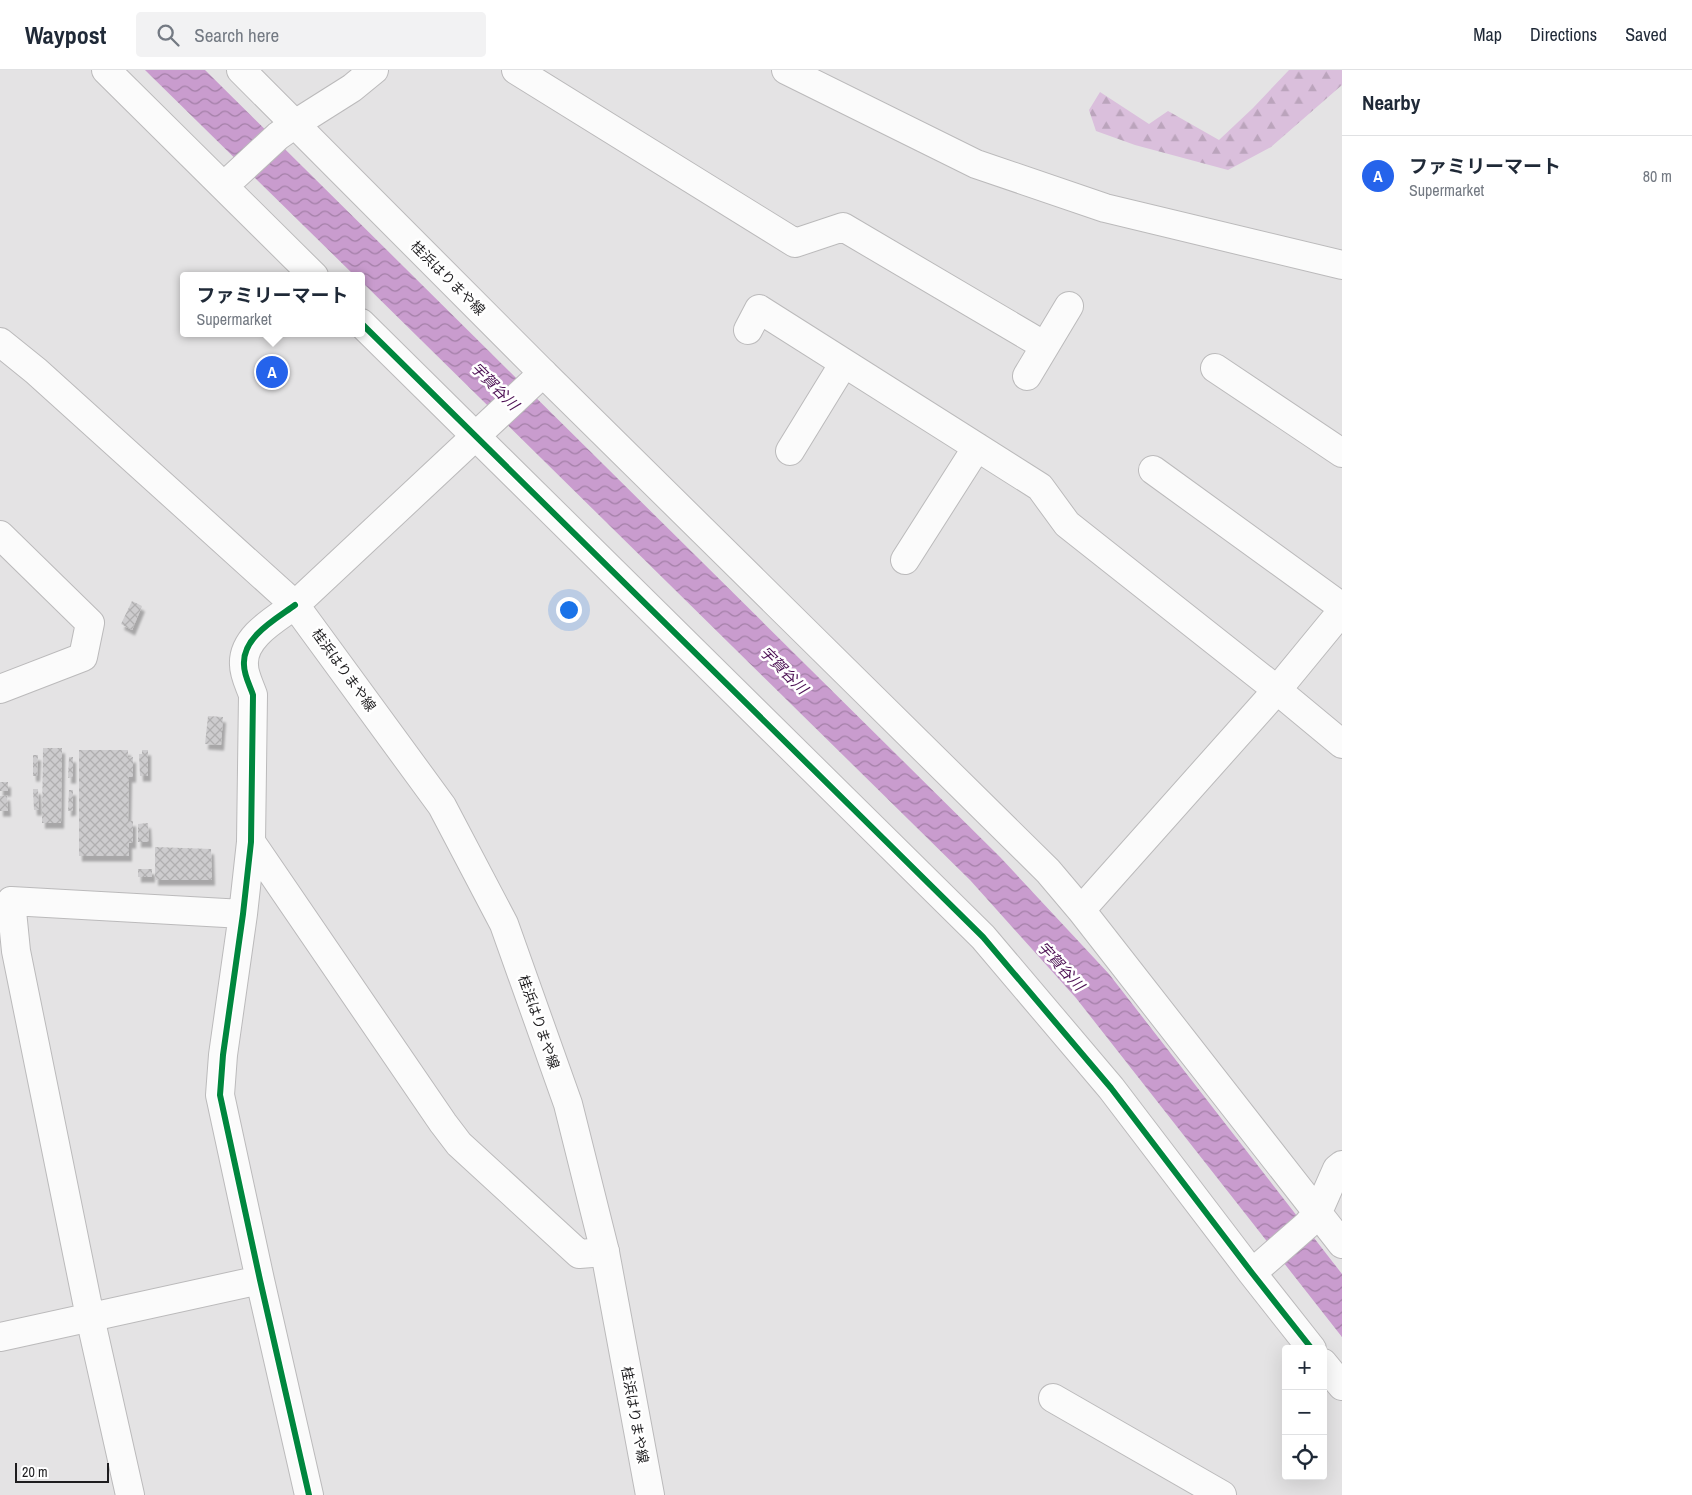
<!DOCTYPE html>
<html lang="en">
<head>
<meta charset="utf-8">
<style>
  body { margin:0; font-family:"Archivo Narrow","Noto Sans JP",sans-serif; background:#f2f2f3; color:#1f2937 }
  .controls { position:absolute; right:15px; bottom:15px; display:grid; overflow:hidden; border-radius:5px; box-shadow:0 5px 20px #0002 }
  .controls button { width:45px; height:45px; display:grid; place-items:center; padding:0; border:0; border-bottom:1px solid #e0e1e3; background:#fff; color:#1f2937; font:25px sans-serif }
  .scale { position:absolute; left:15px; bottom:12px; width:94px; box-sizing:border-box; padding-left:5px; border:2px solid #1e1d1f; border-top:0; font-size:14px; line-height:18px; white-space:nowrap; color:#1e1d1f; -webkit-text-stroke:4px #fff; paint-order:stroke }
  .you { position:absolute; left:568px; top:539px; width:18px; height:18px; margin:-12px; border:4px solid #fff; border-radius:50%; background:#1a73e8; box-shadow:0 0 0 8px #1a73e833 }
  .badge { display:grid; place-items:center; width:32px; height:32px; border-radius:50%; background:#2563eb; color:#fff; font-size:16px; font-weight:700 }
  .pin { position:absolute; translate:-50% -50%; border:2px solid #fff; box-shadow:0 1px 5px #0006 }
  .popup { position:absolute; left:180px; top:202px; width:185px; height:65px; box-sizing:border-box; display:grid; place-content:center; border-radius:5px; background:#fff; filter:drop-shadow(0 1px 4px #0005); font-size:16px; white-space:nowrap; color:#747a83 }
  .popup b { font-size:19px; color:#1f2937 }
  .popup::after { content:''; position:absolute; left:50%; top:100%; margin-left:-10px; border:10px solid transparent; border-top-color:#fff }
  .list { margin:0; padding:0; list-style:none }
  h2 { display:flex; justify-content:space-between; align-items:center; height:65px; margin:0; padding:0 20px; font-size:21px }
  h2 small { font-size:16px; font-weight:400; color:#747a83 }
  .list li { display:grid; grid-template-columns:32px 1fr auto; gap:15px; align-items:center; box-sizing:border-box; height:80px; padding:0 20px; border-top:1px solid #e0e1e3 }
  .list b { display:block; font-size:19px; white-space:nowrap }
  .list p { margin:0; font-size:16px; white-space:nowrap; color:#747a83 }
  .list em { font-size:16px; font-style:normal; color:#747a83 }
  .icon { flex:none; width:28px; height:28px; fill:none; stroke:currentColor; stroke-width:2; stroke-linecap:round; stroke-linejoin:round }
  .map { position:relative; flex:none; width:1342px; height:1425px; overflow:hidden }
  header { display:flex; align-items:center; gap:30px; box-sizing:border-box; height:70px; padding:0 25px; background:#fff; border-bottom:1px solid #e0e1e3 }
  header strong { font-size:24px }
  nav { display:flex; gap:28px; margin-inline-start:auto; font-size:18px }
  .search { width:350px; height:45px; background:#f2f2f3; display:flex; align-items:center; gap:12px; box-sizing:border-box; padding:0 18px; border-radius:5px; color:#747a83; font-size:19px }
  main { display:flex }
  aside { flex:1; background:#fff }
  .map>svg:first-child { display:block }
  .forest { fill:url(#forest-firs) }
  .water { fill:url(#water-waves) }
  .building { fill:url(#building-cross-hatch); filter:url(#shadow) }
  .lines { fill:none; stroke-linecap:round; stroke-linejoin:round }
  .minor-casing { stroke:#bbbabb; stroke-width:30 }
  .major-casing { stroke:#bbbabb; stroke-width:30 }
  .minor { stroke:#fbfbfb; stroke-width:28 }
  .major { stroke:#fbfbfb; stroke-width:28 }
  .cycleway-casing { stroke:#fff; stroke-width:9 }
  .cycleway { stroke:#00873e; stroke-width:6 }
  .labels { text-anchor:middle; dominant-baseline:central; stroke-width:5; stroke-linejoin:round; paint-order:stroke }
  .street-label { font-size:14px; fill:#1e1d1f; stroke:#fff }
  .water-label { font-size:15px; font-style:italic; fill:#4c1053; stroke:#fff }
</style>
</head>
<body>
<header>
<strong>Waypost</strong>
<div class="search"><svg class="icon" aria-label="search" viewBox="0 0 24 24"><circle cx="10" cy="10" r="6"/><path d="M15 15l6 6"/></svg>Search here</div>
<nav><a>Map</a><a>Directions</a><a>Saved</a></nav>
</header>
<main>
<div class="map">
<svg width="1342" height="1425" viewBox="0 0 1342 1425">
  <defs>
    <pattern id="forest-firs" width="22" height="20" patternUnits="userSpaceOnUse" patternTransform="scale(1.25)"><rect width="22" height="20" fill="#dabfdc"/><path d="M5 1l3.5 6h-7zM16 11l3.5 6h-7z" fill="#bba4bc"/></pattern>
    <pattern id="water-waves" width="16" height="10" patternUnits="userSpaceOnUse" patternTransform="scale(1.25)"><rect width="16" height="10" fill="#c99cce"/><path d="M0 5q4-4 8 0t8 0" fill="none" stroke="#a37fa7"/></pattern>
    <pattern id="building-cross-hatch" width="8" height="8" patternUnits="userSpaceOnUse" patternTransform="scale(1.25)"><rect width="8" height="8" fill="#cdccce"/><path d="M0 0l8 8M0 8l8-8" fill="none" stroke="#b0afb0"/></pattern>
    <filter id="shadow"><feDropShadow dx="3" dy="5.5" stdDeviation="1" flood-color="#0004"/></filter>
  </defs>
  <rect width="100%" height="100%" fill="#e4e3e4"/>
  <path class="forest" d="M1289,0H1342V15L1271,77L1228,100L1135,75L1096,61L1089,40L1100,22L1149,54L1168,41L1219,70L1253,38Z"/>
  <path class="water" d="M145,0H205L1000,787L1109,904L1342,1204V1267L1076,928L970,810L361,211V206H355Z"/>
  <path class="building" d="M132,531L142,536L132,560L121,554Z
    M208,646L223,647L221,675L205,674Z
    M43,678H62L61,753H42Z
    M79,680H128V688L133,687V707H129L128,751H133V773H129V786H79Z
    M142,680H148V706H140L139,684H142Z
    M33,685H38L37,706H33Z
    M69,687H73V708H68Z
    M0,712H8V721H0Z
    M33,719H38L39,740H34Z
    M69,720H73V740L68,741Z
    M7,725L8,741H0V726Z
    M148,753L149,772H138V754Z
    M155,777L211,779L212,810H155Z
    M138,799H152V807H138Z"/>
  <g class="lines">
    <defs>
      <path id="minor" d="M106,0L314,206
        M516,0L795,173L843,157L1045,276
        M786,0L976,94L1105,138L1342,195
        M224,116L278,66L295,54L352,18L374,0
        M361,253L983,867L1111,1018L1252,1203L1312,1279
        M748,260L759,239L1040,417L1067,454L1277,620L1342,674
        M1215,298L1342,383
        M543,303L1048,801L1081,840L1342,1174
        M1027,306L1069,236
        M790,381L844,293
        M1153,400L1342,537
        M0,465L90,553L83,587L0,619
        M905,490L977,377
        M295,535C276,549 242,567 244,595C244,605 250,616 253,625L251,772L243,844L223,985L220,1025L260,1210L309,1425
        M251,772L443,1053L459,1074L579,1184L605,1182
        M1081,840L1277,620L1342,541
        M1252,1203L1307,1155L1318,1142L1337,1099L1342,1095
        M0,1267L260,1210
        M1323,1293L1342,1316
        M1053,1328L1222,1425
        M130,1425L90,1247L16,881L11,831L243,844"/>
      <path id="major" d="M241,0L543,303L295,535
        M0,272L36,301L295,535L442,736L504,854L568,1034L605,1182L650,1425"/>
    </defs>
    <use href="#minor" class="minor-casing"/>
    <use href="#major" class="major-casing"/>
    <use href="#minor" class="minor"/>
    <use href="#major" class="major"/>
    <defs>
      <path id="cycleway" d="M361,253L983,867L1111,1018L1252,1203L1312,1279
        M295,535C276,549 242,567 244,595C244,605 250,616 253,625L251,772L243,844L223,985L220,1025L260,1210L309,1425"/>
    </defs>
    <use href="#cycleway" class="cycleway-casing"/>
    <use href="#cycleway" class="cycleway"/>
  </g>
  <g class="labels">
    <g class="street-label">
      <text transform="translate(448 208) rotate(45)">桂浜はりまや線</text>
      <text transform="translate(344 600) rotate(54)">桂浜はりまや線</text>
      <text transform="translate(539 952) rotate(71)">桂浜はりまや線</text>
      <text transform="translate(635 1345) rotate(80)">桂浜はりまや線</text>
    </g>
    <g class="water-label">
      <text transform="translate(495 316) rotate(45)">宇賀谷川</text>
      <text transform="translate(784 600) rotate(45)">宇賀谷川</text>
      <text transform="translate(1061 896) rotate(47)">宇賀谷川</text>
    </g>
  </g>
</svg>
<div class="controls">
<button>+</button>
<button>−</button>
<button><svg class="icon" aria-label="locate" viewBox="0 0 24 24"><circle cx="12" cy="12" r="6"/><path d="M12 2v4M12 18v4M2 12h4M18 12h4"/></svg></button>
</div>
<div class="scale">20 m</div>
<div class="you"></div>
<div class="pin badge" style="left:272px;top:302px">A</div>
<div class="popup"><b>ファミリーマート</b>Supermarket</div>
</div>
<aside>
<h2>Nearby<small></small></h2>
<ul class="list">
<li><span class="badge">A</span><div><b>ファミリーマート</b><p>Supermarket</p></div><em>80 m</em></li>
</ul>
</aside>
</main>
</body>
</html>
